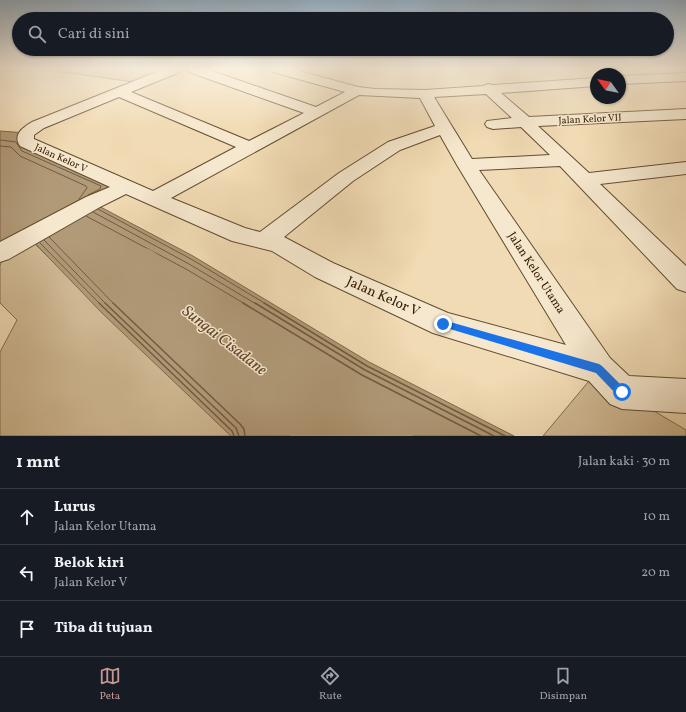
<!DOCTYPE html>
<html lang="id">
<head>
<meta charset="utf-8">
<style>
  body { margin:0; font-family:Vollkorn,serif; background:#242831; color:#f1f3f6 }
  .compass { position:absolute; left:590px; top:68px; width:36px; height:36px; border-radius:50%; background:#171b24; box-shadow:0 1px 3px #0004; rotate:303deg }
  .stop { position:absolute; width:12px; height:12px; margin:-9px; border:3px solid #1a73e8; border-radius:50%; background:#fff }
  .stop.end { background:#1a73e8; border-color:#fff; box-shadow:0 1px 4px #0008 }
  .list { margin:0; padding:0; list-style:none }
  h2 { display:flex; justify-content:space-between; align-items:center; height:52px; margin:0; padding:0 16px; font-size:17px }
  h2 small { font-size:13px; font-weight:400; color:#9ea1a6 }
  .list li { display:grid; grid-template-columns:26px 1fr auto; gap:12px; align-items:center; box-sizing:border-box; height:56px; padding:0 16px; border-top:1px solid #363941 }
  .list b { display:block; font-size:15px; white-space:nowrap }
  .list p { margin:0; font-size:13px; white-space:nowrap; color:#9ea1a6 }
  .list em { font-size:13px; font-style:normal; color:#9ea1a6 }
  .icon { flex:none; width:22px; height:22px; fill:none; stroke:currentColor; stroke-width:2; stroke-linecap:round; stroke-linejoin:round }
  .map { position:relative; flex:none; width:686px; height:436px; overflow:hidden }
  .search { position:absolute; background:#171b24; box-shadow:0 1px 3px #0004; left:12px; right:12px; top:12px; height:44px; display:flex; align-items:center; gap:10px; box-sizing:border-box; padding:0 14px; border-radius:22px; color:#9ea1a6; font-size:15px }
  .sheet { height:220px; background:#171b24 }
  nav { display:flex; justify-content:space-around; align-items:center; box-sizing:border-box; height:56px; border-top:1px solid #363941; background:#171b24; font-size:11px; color:#9ea1a6 }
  nav a { display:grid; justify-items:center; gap:2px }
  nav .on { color:#c59692 }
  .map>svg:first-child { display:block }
  .green { fill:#d1bb96; stroke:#826c4c }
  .water { fill:#b19a78; stroke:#7f6849 }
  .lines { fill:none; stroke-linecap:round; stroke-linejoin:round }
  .shore-far1 { stroke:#725b3e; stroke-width:1 }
  .shore { stroke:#725b3e; stroke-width:1.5 }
  .river { fill:#b19a78; fill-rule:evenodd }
  .street-casing { stroke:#634c2f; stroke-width:2 }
  .street { fill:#f6e8ce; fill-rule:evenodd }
  .route { fill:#1a73e8 }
  .labels { text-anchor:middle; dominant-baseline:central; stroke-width:3; stroke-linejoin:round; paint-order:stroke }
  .far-street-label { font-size:10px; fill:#341c03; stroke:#f6e8ce }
  .street-label { font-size:12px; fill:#341c03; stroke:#f6e8ce }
  .near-street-label { font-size:14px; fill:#341c03; stroke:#f6e8ce }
  .near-water-label { font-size:16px; font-style:italic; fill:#60482c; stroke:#f6e8ce }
</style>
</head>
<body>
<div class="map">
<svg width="686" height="436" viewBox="0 0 686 436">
  <rect width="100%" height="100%" fill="#f1dbb4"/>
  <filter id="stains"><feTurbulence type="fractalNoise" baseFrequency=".005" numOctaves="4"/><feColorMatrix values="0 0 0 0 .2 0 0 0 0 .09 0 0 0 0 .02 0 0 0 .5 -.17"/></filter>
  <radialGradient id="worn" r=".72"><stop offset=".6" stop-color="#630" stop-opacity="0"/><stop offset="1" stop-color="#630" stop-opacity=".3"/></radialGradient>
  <path class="green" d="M0,69H155L163,72L134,82L63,72L39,70L2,71Z
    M28,237L89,298L231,436H0V352L17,320L0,303V266L5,250Z
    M599,369L622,392L686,430V436H543Z"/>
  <path class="water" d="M0,131L26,133V143L126,187L93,203L193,256L369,362L514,436H231L102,313L29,237L0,247Z"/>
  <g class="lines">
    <path class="shore-far1" d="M0,140L16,142L22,151L101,186L100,189L88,195
      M0,146L11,147L20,156L86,186L87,188L79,199
      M98,209L191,259L266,304
      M93,212L189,264L256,304
      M86,216L186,269L245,304
      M49,237L114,304
      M44,240L106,304
      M40,243L100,304"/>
    <path class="shore" d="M99,303L232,431L234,436
      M105,303L236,428L239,436
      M113,303L240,424L244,429L245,436
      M243,303L362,375L481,436
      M255,303L365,370L494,436
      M264,303L367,366L505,436"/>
    <path class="river" d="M130,243L151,250L298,350L400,405L413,436H291L242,404L109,282L100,266L109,250Z"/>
    <defs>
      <path id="street" d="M164,69H182L180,72L131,92L249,141L304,113L189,72L187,69H206L316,107L345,92L273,72L271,69H292L358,87L375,89L425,90L483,86L488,84L493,85L596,78V86L501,93L529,117L686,109V119L538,126L589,173L686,162V174L600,184L686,266V292L677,289L560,166L479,170L610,358L629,376L686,379V413L622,409L610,404L589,381L433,333L315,277L272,251L232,241L126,194L100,207L9,259L0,262V242L86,197L110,187L20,146C12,134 24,127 32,122ZM486,94L512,118L487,121L485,124L487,127L493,129L521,127L550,155L472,159L434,97ZM359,95L420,98L435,126L388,142L339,173L260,232L245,228L171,198ZM119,97L236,147L153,191L34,139V135L44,128ZM440,135L457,165L566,345L448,313L333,263L284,237L353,181L400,150Z
        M686,73V81L620,84V76Z"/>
    </defs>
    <use href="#street" class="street-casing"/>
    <use href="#street" class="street"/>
  </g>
  <linearGradient id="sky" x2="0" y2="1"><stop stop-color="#92aabb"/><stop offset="0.53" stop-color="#f9efdd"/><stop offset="1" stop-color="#f9efdd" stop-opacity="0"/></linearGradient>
  <rect width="686" height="130" fill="url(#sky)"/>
  <path class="route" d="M443,320L599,364L602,366L625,389L627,392L625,396L622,397L618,396L596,373L440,326L439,324L440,321Z"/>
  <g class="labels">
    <g class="far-street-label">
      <text transform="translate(590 119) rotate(-3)">Jalan Kelor VII</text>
      <text transform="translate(61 158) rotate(24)">Jalan Kelor V</text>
    </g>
    <g class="street-label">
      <text transform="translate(536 273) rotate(57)">Jalan Kelor Utama</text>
    </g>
    <g class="near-street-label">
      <text transform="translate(383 297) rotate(24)">Jalan Kelor V</text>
    </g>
    <g class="near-water-label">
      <text transform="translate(224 341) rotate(38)">Sungai Cisadane</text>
    </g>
  </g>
  <rect width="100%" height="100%" filter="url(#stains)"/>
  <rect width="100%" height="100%" fill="url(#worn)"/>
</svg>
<svg class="compass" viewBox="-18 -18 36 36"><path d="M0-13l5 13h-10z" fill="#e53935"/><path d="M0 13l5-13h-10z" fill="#9ea1a6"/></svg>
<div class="stop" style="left:622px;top:392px"></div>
<div class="stop end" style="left:443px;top:324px"></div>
<div class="search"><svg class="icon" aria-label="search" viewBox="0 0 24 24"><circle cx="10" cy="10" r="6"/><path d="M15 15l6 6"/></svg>Cari di sini</div>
</div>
<section class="sheet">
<h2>1 mnt<small>Jalan kaki · 30 m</small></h2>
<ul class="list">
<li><svg class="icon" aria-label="ahead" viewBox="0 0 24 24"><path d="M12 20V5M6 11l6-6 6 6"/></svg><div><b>Lurus</b><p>Jalan Kelor Utama</p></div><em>10 m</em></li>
<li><svg class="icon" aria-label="left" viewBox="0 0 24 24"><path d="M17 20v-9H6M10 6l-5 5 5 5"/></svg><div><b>Belok kiri</b><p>Jalan Kelor V</p></div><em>20 m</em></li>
<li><svg class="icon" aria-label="arrive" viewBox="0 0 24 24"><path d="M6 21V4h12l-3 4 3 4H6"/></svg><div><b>Tiba di tujuan</b></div></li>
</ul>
</section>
<nav>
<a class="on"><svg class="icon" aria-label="map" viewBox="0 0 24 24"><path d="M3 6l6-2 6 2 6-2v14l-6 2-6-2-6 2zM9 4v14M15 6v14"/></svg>Peta</a>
<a><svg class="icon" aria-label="directions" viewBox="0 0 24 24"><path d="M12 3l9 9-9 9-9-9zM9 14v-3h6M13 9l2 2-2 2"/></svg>Rute</a>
<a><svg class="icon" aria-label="saved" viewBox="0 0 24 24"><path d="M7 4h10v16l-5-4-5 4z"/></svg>Disimpan</a>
</nav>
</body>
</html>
